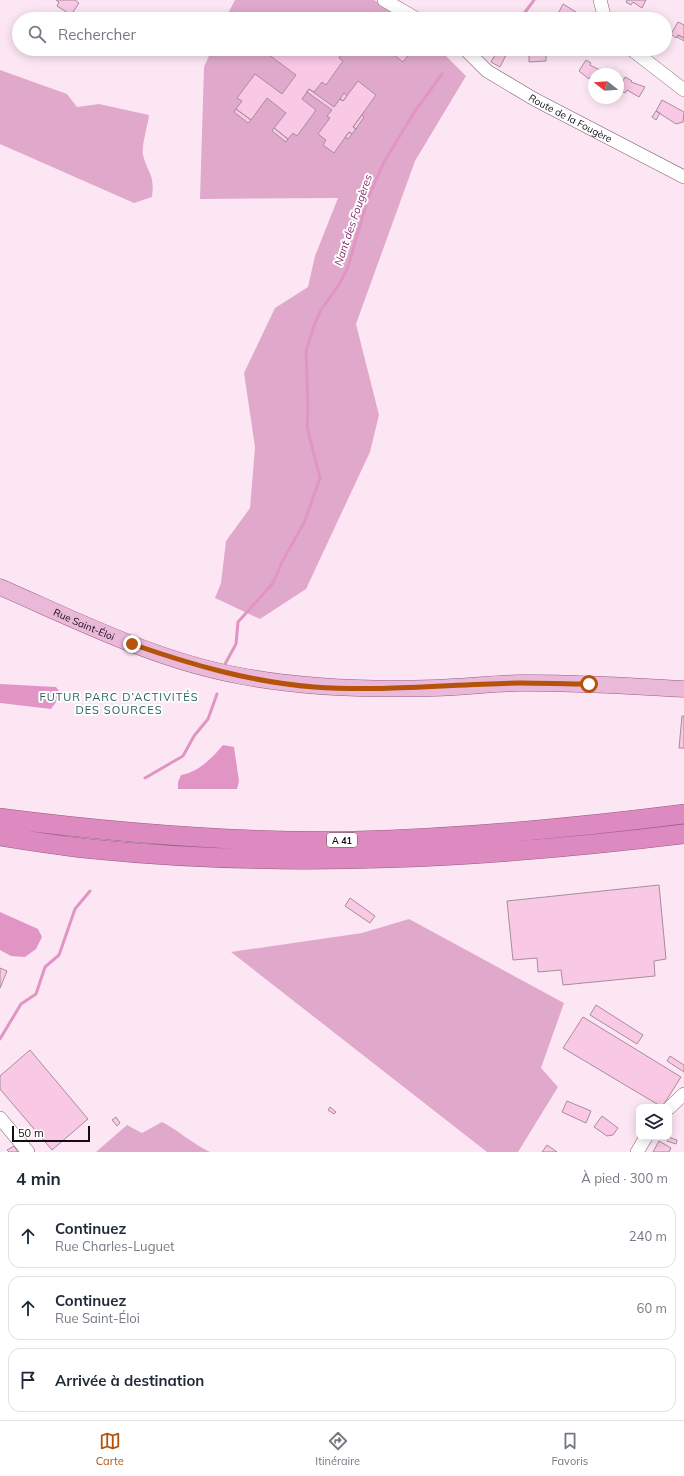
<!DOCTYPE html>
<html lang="fr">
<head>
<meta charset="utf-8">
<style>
  body { margin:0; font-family:Mulish,sans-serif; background:#f6f6f7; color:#1f2937 }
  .controls { position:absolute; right:12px; bottom:12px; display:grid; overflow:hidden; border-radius:8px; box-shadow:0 2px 10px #0003 }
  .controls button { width:36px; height:36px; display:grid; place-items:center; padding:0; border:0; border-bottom:1px solid #e0e1e3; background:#fff; color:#1f2937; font:20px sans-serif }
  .compass { position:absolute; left:588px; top:68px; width:36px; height:36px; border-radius:50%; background:#fff; box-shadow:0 2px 10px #0003; rotate:287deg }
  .scale { position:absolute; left:12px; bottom:10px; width:78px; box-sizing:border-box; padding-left:4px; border:2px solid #150c12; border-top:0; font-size:11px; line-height:14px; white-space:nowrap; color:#150c12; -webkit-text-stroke:3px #fff; paint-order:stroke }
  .stop { position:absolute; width:12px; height:12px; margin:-9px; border:3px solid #b45309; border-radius:50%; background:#fff }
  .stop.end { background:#b45309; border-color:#fff; box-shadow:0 1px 4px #0008 }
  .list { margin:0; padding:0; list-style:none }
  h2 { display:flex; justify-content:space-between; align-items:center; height:52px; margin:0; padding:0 16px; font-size:17px }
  h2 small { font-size:13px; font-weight:400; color:#747a83 }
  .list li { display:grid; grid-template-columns:26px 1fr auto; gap:12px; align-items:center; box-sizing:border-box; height:64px; margin:0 8px 8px; padding:0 8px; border:1px solid #e0e1e3; border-radius:12px }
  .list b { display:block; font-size:15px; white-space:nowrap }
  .list p { margin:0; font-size:13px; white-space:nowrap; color:#747a83 }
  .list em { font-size:13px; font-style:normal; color:#747a83 }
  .icon { flex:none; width:22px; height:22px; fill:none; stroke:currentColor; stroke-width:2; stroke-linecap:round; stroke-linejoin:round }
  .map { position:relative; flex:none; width:684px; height:1152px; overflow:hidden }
  .search { position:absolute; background:#fff; box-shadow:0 2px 10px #0003; left:12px; right:12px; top:12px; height:44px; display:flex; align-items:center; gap:10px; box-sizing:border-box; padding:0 14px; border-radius:22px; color:#747a83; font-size:15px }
  .sheet { height:268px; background:#fff }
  nav { display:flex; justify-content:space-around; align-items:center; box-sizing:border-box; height:56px; border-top:1px solid #e0e1e3; background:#fff; font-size:11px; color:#747a83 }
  nav a { display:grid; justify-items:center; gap:2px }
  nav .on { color:#b45309 }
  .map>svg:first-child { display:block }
  .green { fill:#e0a9cb }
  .water { fill:#e195c5 }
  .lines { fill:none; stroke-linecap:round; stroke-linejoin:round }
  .stream { stroke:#e195c5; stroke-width:3 }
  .building { fill:#f8c8e5; stroke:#a78d9c }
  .minor-casing { stroke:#7c6372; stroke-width:14 }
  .major-casing { stroke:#965e82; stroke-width:17 }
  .highway-casing { stroke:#965e82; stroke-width:20 }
  .minor { stroke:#fff; stroke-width:13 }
  .major { stroke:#eab9d9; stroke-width:16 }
  .highway { stroke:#dc8abf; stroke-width:19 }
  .route { stroke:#b45309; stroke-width:5 }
  .labels { text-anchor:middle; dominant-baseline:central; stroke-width:4; stroke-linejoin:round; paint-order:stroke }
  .shield { fill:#fff; stroke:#5b5559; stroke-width:1 }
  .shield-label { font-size:9px; font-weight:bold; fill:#150c12 }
  .street-label { font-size:10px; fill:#150c12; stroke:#fff }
  .water-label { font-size:11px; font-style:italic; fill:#852d6b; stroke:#fff }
  .neighbourhood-label { font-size:11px; letter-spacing:1px; fill:#26605d; stroke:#fff }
</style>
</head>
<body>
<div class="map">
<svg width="684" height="1152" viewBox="0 0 684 1152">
  <rect width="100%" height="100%" fill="#fde6f4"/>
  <path class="green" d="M235,0H374L406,19H225Z
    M212,49H441L440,50L466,76L415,161L356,324L379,415L370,452L306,589L260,619L215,598L221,583L226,541L250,508L255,447L244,373L275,308L308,287L315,256L338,198L200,199L204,67Z
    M0,70L67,94L77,107L99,104L149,115C148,125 141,147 143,155C148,174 155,174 152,197L134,203L0,144Z
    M409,919L564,1003L541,1068L558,1087L518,1152H487L231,952L362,933Z
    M162,1122C179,1131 193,1144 210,1152H96L127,1125L142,1133Z"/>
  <path class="water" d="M0,684L56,687L59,691L56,702L51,709L0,703Z
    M223,745L234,747L239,781L237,789H178V782L181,775C199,772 212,758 223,745Z
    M0,912L38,929L42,937L36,949L25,957L11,956L0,950Z"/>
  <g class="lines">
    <path class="stream" d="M520,19L534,0
      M225,664L236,644L238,622L273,583L283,560L304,523L320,478L307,427L308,409L306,351L315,323L321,310L340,283L348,267L368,198L384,162L413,114L442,74
      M145,778L183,756L194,736L208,719L217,694
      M0,1039L21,1004L36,994L45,967L59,955L75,909L90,891"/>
  </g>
  <path class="building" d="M56,0H75L79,3L71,15L57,6L59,2Z
    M627,0H646L642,8L633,2L631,5L626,2Z
    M563,4L576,12L573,19H563L557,16Z
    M46,15L53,19H43Z
    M678,22L684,25V38L678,35L676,38L671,34Z
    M678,35L684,38V41L677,37Z
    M261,49H307L313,54L317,49H346L339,58L343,61L326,85L322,82L314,92L309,89L302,99L316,110L297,136L293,133L288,139L274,128L286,113L267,98L251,120L236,109L242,101L237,98L255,74L282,94L296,75Z
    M396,49H415L414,51L412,50L403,62L394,55Z
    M529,49H546V61L529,62Z
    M498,50L506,55L500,67L491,62Z
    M586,60L591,63L590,65L602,71L600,74H594V80L590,77L589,79L579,71Z
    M625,77L632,81L631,82L645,87L639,97L627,90L625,93L619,89Z
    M358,81L376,95L353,127L356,129L352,134L349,132L334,153L323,145L326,140L318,134L330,118L327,116L332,110L307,92L309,89L334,107L340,99L343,101Z
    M344,93L347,96L343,101L340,99Z
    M662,100L684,112L683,122L676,124L656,111Z
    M236,109L251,120L248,123L234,112Z
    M656,111L660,113L656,120L652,117Z
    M362,115L364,117L356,129L353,127Z
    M274,128L288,139L286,142L272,131Z
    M349,132L352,134L348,139L345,137Z
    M682,716H684V748H679Z
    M659,885L666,959L654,961L655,976L563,985L561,970L538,972L537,958L513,960L507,901Z
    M350,898L375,916L370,923L345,906Z
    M0,968L7,971L0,988Z
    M596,1005L643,1035L637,1044L590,1015Z
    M583,1017L681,1077L662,1107L563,1048Z
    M30,1050L88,1119L52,1150L0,1089V1076Z
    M670,1056L684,1065V1072L667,1061Z
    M567,1101L591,1111L586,1123L562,1112Z
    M330,1107L336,1112L334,1114L328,1110Z
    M602,1116L618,1128L613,1135L607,1136L594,1127Z
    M116,1117L120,1123L117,1126L112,1120Z
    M668,1137L677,1140L676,1144L667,1141Z
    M659,1141L671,1148L669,1152H653Z
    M547,1145L557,1152H542Z
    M14,1146L18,1152H9L7,1150Z"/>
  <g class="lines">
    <defs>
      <g id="minor">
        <path d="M384,0L417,19"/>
        <path d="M600,0L605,19"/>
        <path id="s1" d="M465,49L487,71L534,99L684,177"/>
        <path d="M631,49L684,90"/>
        <path d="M669,1108L684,1094"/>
        <path d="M0,1118L28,1152"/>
        <path d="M637,1152L646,1137"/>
      </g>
      <g id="major">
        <path id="s2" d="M0,587C78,621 157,661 241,676C305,688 369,690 434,688C462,687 490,684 518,683C574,682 629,686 684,689"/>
      </g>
      <path id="highway" d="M0,818C117,833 236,843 354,841C465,838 574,828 684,814
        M0,836C31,841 61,846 92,849C290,869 488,858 684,834"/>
    </defs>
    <use href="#minor" class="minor-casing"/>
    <use href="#major" class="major-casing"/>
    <use href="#highway" class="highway-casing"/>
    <use href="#minor" class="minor"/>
    <use href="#major" class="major"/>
    <use href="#highway" class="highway"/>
  </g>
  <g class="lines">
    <path class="route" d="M132,644C192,665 251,682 314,687C383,692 451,684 520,683C543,683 566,684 589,684"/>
  </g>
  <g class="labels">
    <rect class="shield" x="327" y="833" width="30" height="14" rx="3"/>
    <g class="shield-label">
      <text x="342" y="840">A 41</text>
    </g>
    <g class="street-label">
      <text stroke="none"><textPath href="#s1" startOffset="127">Route de la Fougère</textPath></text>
      <text stroke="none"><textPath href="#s2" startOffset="92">Rue Saint-Éloi</textPath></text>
    </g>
    <g class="water-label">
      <text transform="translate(353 220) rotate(-71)">Nant des Fougères</text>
    </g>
    <g class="neighbourhood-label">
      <text x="119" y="697">FUTUR PARC D’ACTIVITÉS<tspan x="119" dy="13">DES SOURCES</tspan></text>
    </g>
  </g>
</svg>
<div class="controls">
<button><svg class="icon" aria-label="layers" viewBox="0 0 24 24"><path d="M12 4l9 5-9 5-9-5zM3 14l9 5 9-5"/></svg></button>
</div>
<svg class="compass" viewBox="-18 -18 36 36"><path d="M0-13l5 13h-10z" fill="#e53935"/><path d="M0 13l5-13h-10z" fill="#747a83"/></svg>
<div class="scale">50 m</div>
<div class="stop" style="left:589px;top:684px"></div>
<div class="stop end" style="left:132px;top:644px"></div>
<div class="search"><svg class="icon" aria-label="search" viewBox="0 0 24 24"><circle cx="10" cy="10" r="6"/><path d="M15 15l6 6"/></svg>Rechercher</div>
</div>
<section class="sheet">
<h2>4 min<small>À pied · 300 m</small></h2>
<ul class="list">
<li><svg class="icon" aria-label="ahead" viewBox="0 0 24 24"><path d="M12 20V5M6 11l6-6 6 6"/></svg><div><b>Continuez</b><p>Rue Charles-Luguet</p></div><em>240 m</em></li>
<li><svg class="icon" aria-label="ahead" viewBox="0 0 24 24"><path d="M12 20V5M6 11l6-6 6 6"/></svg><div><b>Continuez</b><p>Rue Saint-Éloi</p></div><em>60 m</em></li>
<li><svg class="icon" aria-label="arrive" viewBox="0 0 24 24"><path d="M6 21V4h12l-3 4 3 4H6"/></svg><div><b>Arrivée à destination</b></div></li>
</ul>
</section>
<nav>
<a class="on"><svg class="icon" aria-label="map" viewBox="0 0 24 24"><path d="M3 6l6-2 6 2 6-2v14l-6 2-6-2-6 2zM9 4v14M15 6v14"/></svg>Carte</a>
<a><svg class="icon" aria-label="directions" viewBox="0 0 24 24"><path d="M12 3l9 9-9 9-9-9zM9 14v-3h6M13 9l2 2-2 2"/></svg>Itinéraire</a>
<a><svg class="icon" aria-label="saved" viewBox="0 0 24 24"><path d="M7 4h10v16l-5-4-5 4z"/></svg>Favoris</a>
</nav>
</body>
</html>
